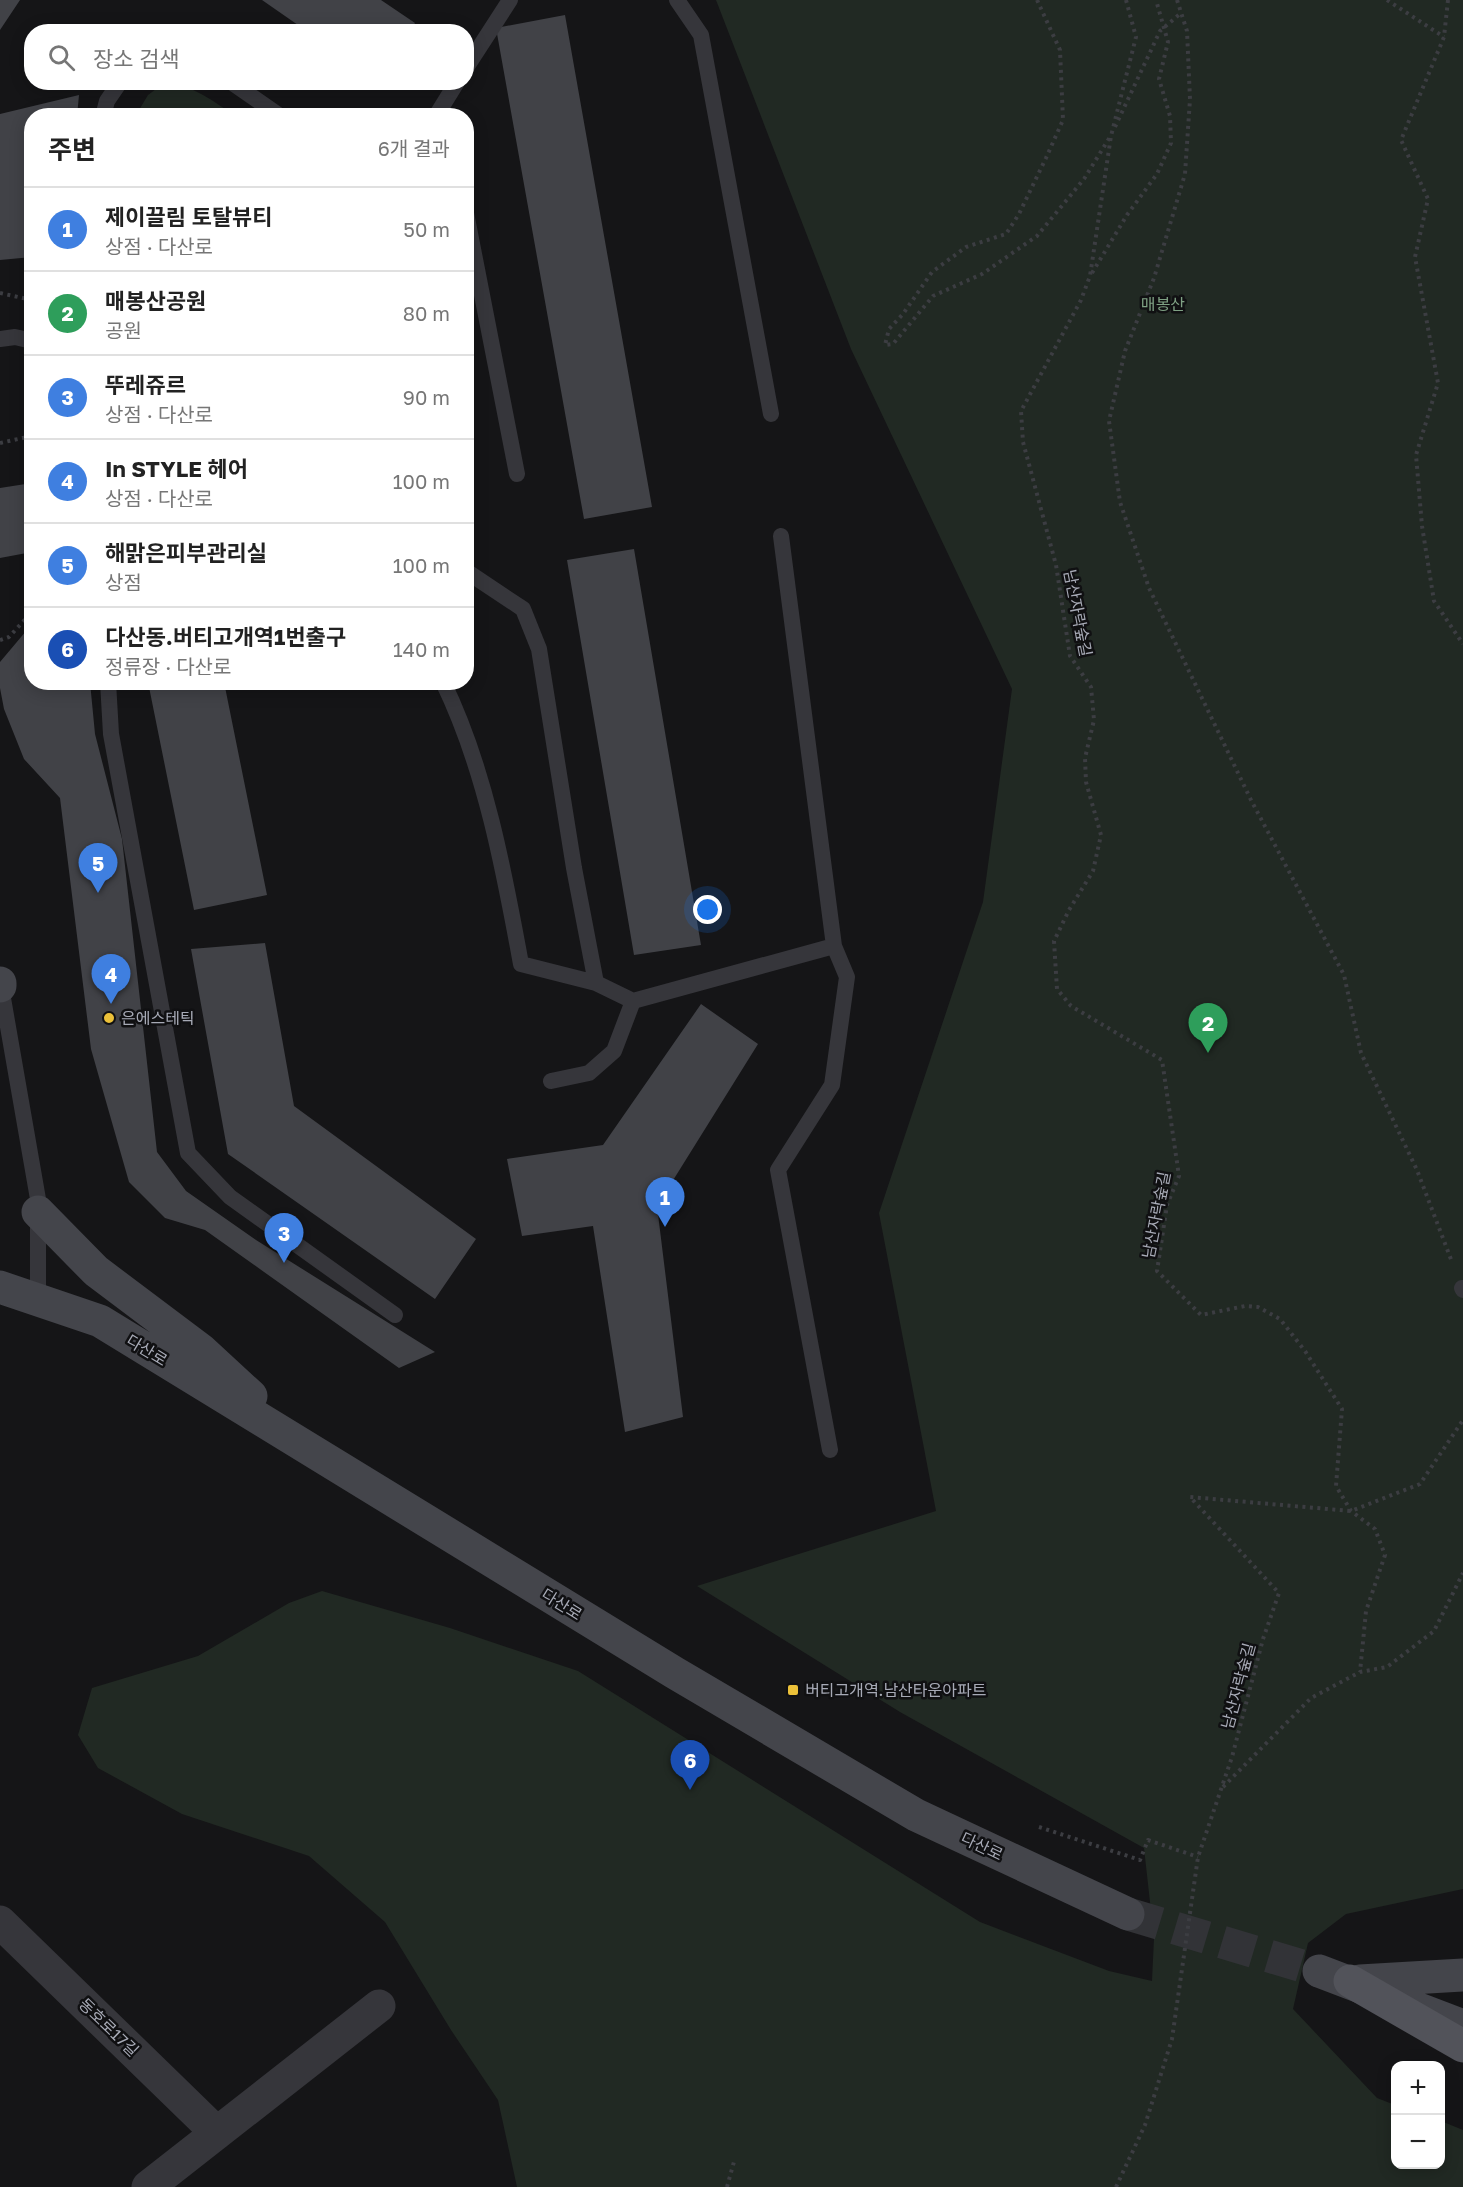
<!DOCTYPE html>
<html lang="ko">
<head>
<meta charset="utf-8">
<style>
  body { margin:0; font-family:"Golos Text","Noto Sans KR",sans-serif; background:#f6f6f6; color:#222 }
  .controls { position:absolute; right:18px; bottom:18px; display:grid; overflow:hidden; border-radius:12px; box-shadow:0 3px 15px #0003 }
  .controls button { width:54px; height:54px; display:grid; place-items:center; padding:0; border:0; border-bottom:2px solid #e0e0e0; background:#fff; color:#222; font:30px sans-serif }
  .you { position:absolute; left:708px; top:910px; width:21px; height:21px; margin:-15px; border:4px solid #fff; border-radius:50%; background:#1a73e8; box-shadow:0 0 0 9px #1a73e833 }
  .badge { display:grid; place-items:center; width:39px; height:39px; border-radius:50%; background:#7c692c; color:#fff; font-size:20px; font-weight:700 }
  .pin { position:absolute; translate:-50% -50px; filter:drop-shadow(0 2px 3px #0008) }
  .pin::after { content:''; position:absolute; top:32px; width:21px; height:18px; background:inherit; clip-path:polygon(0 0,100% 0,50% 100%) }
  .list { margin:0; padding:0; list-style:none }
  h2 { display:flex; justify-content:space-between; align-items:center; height:78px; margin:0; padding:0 24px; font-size:26px }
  h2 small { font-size:20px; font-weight:400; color:#767676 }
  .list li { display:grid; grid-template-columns:39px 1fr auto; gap:18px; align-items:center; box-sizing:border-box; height:84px; padding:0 24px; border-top:2px solid #e0e0e0 }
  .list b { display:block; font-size:22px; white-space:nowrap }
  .list p { margin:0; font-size:20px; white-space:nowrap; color:#767676 }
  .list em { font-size:20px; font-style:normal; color:#767676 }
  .icon { flex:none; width:33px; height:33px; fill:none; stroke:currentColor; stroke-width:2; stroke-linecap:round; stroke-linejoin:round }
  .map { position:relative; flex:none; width:1463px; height:2187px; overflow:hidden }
  .search { position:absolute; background:#fff; box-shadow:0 3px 15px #0003; left:24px; top:24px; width:450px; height:66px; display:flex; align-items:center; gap:15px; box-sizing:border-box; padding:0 21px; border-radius:24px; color:#767676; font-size:22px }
  .panel { position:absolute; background:#fff; box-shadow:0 3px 15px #0003; left:24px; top:108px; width:450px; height:582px; border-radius:24px }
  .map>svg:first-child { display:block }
  .green { fill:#212923 }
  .building { fill:#414247 }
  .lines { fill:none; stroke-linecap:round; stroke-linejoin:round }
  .secondary-tunnel { stroke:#323337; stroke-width:33; stroke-dasharray:33 16; stroke-linecap:butt }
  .path { stroke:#3c3d42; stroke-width:4; stroke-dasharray:3 4.5; stroke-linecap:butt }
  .service { stroke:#36363b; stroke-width:16 }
  .minor { stroke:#36363b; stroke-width:33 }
  .secondary { stroke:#44454b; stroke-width:33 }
  .primary { stroke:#52535a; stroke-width:33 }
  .poi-dot { fill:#ebc039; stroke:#101012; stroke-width:2 }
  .labels { text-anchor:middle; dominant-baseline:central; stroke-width:5; stroke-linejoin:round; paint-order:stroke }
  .park-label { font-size:16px; fill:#7fa184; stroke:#101012 }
  .street-label { font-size:16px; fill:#a7aab6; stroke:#101012 }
  .poi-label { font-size:16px; fill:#a7aab6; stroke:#101012; text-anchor:start }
</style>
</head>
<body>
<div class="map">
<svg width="1463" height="2187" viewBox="0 0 1463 2187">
  <rect width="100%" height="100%" fill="#151517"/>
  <path class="green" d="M716,0H1463V1889L1346,1914L1308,1943L1293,2009L1377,2098L1395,2105L1396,2164H1440L1441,2121L1463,2130V2187H517L498,2100L451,2030L385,1922L309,1856L182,1814L98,1768L78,1735L92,1688L198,1656L289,1603L322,1591L450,1628L578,1671L980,1922L1109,1971L1152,1981L1154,1938L1144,1848L900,1712L697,1586L936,1511L879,1213L983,902L1012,689L851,349Z
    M164,83C187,82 216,102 233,115H136L148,95Z"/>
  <path class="building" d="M0,0H20L0,30Z
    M262,0H381L415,23L410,32H308Z
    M565,15L652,507L584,519L496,28Z
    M79,95L77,116H32V257L0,260V114Z
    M32,483V552L0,558V488Z
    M634,549L701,945L634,955L567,560Z
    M32,624V682H90L95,734L122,839L157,1152L186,1191L256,1240L435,1352L399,1368L205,1230L165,1218L129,1182L91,1049L60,798L24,759L4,709L0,688V662Z
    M148,682H224L267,895L194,910Z
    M265,943L294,1106L476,1239L435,1299L228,1154L191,949Z
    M701,1004L758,1044L657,1206L683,1417L625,1432L593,1226L522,1236L507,1159L603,1145Z"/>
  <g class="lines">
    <path class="secondary-tunnel" d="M1128,1914L1319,1971"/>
    <path class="path" d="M1037,0L1060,50L1063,120L1046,158L1019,214L1006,234L966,247L932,272L903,314L889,329L885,345L893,344L933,296L982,274L1037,236L1084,179L1110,137
      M1126,0L1136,37L1111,136L1090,276L1081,300L1021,411L1023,442L1056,565L1070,656L1091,687L1094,720L1085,758L1086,782L1101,835L1093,871L1069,910L1054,941L1057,989L1071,1006L1162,1060L1179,1176L1167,1205L1157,1271L1201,1315L1245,1306L1258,1307L1280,1319L1305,1351L1342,1409L1336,1486L1351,1511L1375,1529L1385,1555L1366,1611L1360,1672
      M1177,0L1187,31L1190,99L1185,174L1154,278L1125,351L1109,421L1120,502L1149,588L1251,800L1344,975L1361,1053L1417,1170L1452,1262
      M1387,0L1444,37
      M1448,0L1444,37L1401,140L1428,199L1415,257L1438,383L1416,455L1422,526L1434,601L1463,644
      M1115,127L1160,31L1181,13
      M1092,273L1127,215L1157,174L1171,143L1170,116L1159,79L1168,42L1156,0
      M0,293L32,300
      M0,443L32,436
      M466,627L473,633
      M0,640L9,637L32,612
      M1223,1787L1311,1698L1360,1672L1387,1667L1434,1631L1463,1573
      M1039,1827L1140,1860L1148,1840L1198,1857
      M727,2187L735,2158
      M1116,2187L1145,2125L1172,2039L1198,1857L1232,1757L1263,1639L1279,1593L1190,1497L1351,1511L1420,1484L1463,1420"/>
    <path class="service" d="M677,0L701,35L771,414
      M466,68L510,0
      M231,82L280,116
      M103,116L107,101L120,82
      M436,116L457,82
      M466,213L517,474
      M0,339L15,337L32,341
      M781,536L834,946L847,977L832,1085L778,1170L830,1450
      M108,682L111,734L188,1153L230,1197L395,1315
      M443,682C485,768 504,871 521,964L596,983L574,868L539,649L523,609L466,571
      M0,981L38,1199V1300
      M596,983L633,1001L834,946
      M551,1081L589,1073L614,1051L633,1001
      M1462,1288L1463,1290"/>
    <path class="minor" d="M0,1922L217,2133
      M148,2187L379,2006"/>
    <path class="secondary" d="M0,986V983
      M38,1212L96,1271L201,1350L251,1396
      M0,1287L100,1321L675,1673L916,1815L1128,1914
      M1319,1971L1463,2026
      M1360,1981L1463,1975"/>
    <path class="primary" d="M1350,1981L1463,2046"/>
  </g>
  <g class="poi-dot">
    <circle cx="109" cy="1018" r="6"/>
    <rect x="787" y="1684" width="12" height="12" rx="3"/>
  </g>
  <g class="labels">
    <g class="park-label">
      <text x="1163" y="304">매봉산</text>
    </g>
    <g class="street-label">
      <text transform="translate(1078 613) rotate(79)">남산자락숲길</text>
      <text transform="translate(1156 1215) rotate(-79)">남산자락숲길</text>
      <text transform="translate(147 1350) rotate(31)">다산로</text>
      <text transform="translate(562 1604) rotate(32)">다산로</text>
      <text transform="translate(1238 1686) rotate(-75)">남산자락숲길</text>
      <text transform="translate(982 1846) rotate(25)">다산로</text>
      <text transform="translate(109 2027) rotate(44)">동호로17길</text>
    </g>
    <g class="poi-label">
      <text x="121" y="1018">은에스테틱</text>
      <text x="805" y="1690">버티고개역.남산타운아파트</text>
    </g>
  </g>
</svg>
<div class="controls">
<button>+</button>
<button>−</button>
</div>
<div class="you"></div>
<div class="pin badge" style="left:665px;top:1227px;background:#3f7fe0">1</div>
<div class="pin badge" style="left:1208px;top:1053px;background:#2e9e5b">2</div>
<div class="pin badge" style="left:284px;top:1263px;background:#3f7fe0">3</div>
<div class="pin badge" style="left:111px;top:1004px;background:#3f7fe0">4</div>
<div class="pin badge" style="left:98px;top:893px;background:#3f7fe0">5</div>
<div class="pin badge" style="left:690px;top:1790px;background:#1a4fb4">6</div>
<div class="search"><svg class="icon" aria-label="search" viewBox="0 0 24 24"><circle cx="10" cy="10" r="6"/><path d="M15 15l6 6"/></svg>장소 검색</div>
<section class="panel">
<h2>주변<small>6개 결과</small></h2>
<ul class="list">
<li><span class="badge" style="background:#3f7fe0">1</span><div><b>제이끌림 토탈뷰티</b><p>상점 · 다산로</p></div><em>50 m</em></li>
<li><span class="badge" style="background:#2e9e5b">2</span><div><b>매봉산공원</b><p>공원</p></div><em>80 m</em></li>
<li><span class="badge" style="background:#3f7fe0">3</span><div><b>뚜레쥬르</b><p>상점 · 다산로</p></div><em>90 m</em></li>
<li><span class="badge" style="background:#3f7fe0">4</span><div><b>In STYLE 헤어</b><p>상점 · 다산로</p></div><em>100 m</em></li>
<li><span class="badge" style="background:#3f7fe0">5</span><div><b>해맑은피부관리실</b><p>상점</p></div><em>100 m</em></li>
<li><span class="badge" style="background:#1a4fb4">6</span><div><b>다산동.버티고개역1번출구</b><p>정류장 · 다산로</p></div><em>140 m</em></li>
</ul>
</section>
</div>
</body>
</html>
